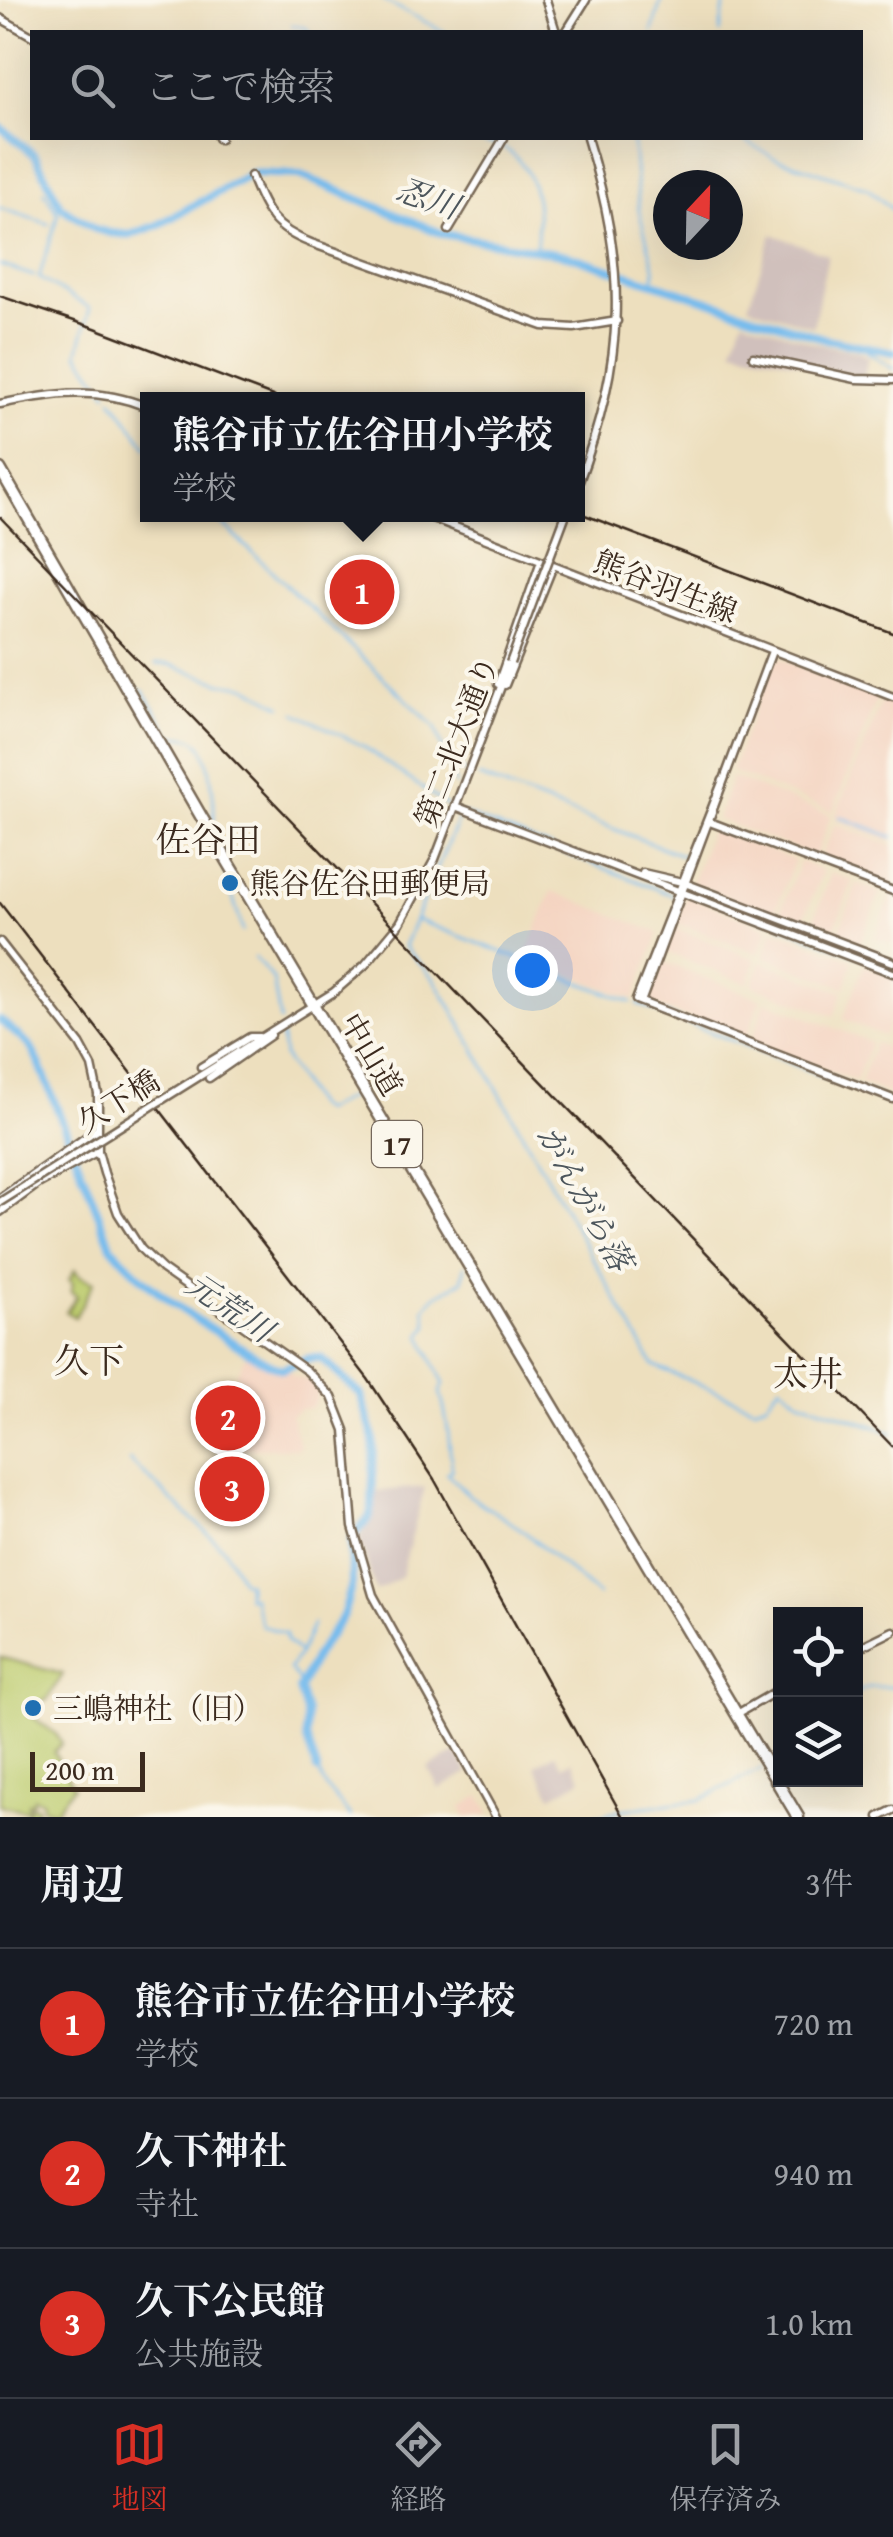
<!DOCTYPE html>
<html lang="ja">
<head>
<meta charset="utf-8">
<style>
  body { margin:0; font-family:"Gentium Book Plus","Noto Serif JP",serif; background:#20242c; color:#f1f3f6 }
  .controls { position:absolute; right:30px; bottom:30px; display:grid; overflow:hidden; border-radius:0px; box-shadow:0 10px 40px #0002 }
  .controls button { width:90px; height:90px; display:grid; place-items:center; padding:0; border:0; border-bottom:2px solid #363941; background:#171b24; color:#f1f3f6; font:50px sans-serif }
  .compass { position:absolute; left:653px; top:170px; width:90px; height:90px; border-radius:50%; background:#171b24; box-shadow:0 10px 40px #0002; rotate:22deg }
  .scale { position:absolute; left:30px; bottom:25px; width:115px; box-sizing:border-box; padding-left:10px; border:5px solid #3b2a1e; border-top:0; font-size:28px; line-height:35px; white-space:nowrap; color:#3b2a1e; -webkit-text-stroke:8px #fbf7ec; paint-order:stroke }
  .you { position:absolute; left:532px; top:970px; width:35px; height:35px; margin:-25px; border:8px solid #fff; border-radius:50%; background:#1a73e8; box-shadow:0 0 0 15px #1a73e833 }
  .badge { display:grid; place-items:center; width:65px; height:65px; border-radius:50%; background:#d93025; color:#fff; font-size:32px; font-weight:700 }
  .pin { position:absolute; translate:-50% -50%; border:5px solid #fff; box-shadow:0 2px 10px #0006 }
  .popup { position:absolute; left:140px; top:392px; width:445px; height:130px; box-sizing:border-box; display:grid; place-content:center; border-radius:0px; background:#171b24; filter:drop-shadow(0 2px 8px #0005); font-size:32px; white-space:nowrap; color:#9ea1a6 }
  .popup b { font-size:38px; color:#f1f3f6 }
  .popup::after { content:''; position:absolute; left:50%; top:100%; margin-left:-20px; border:20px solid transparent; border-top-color:#171b24 }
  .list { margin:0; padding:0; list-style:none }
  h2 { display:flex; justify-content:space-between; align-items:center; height:130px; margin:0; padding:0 40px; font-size:42px }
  h2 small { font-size:32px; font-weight:400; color:#9ea1a6 }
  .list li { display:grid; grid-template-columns:65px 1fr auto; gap:30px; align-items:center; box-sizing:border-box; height:150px; padding:0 40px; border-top:2px solid #363941 }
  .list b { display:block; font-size:38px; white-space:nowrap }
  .list p { margin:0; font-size:32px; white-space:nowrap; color:#9ea1a6 }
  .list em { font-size:32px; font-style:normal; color:#9ea1a6 }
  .icon { flex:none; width:55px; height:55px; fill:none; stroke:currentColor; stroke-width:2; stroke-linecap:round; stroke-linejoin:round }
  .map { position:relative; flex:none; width:893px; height:1817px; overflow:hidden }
  .search { position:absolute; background:#171b24; box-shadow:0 10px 40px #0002; left:30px; right:30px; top:30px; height:110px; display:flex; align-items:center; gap:25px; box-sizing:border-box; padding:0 35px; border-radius:0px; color:#9ea1a6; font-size:38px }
  .sheet { height:580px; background:#171b24 }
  nav { display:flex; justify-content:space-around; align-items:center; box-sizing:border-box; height:140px; border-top:2px solid #363941; background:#171b24; font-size:28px; color:#9ea1a6 }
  nav a { display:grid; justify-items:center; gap:5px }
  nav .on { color:#d93025 }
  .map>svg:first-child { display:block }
  .built { fill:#f4d3c0 }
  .industrial { fill:#d0c0bc }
  .green { fill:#bdcc6e; stroke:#7c7b46; stroke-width:2.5 }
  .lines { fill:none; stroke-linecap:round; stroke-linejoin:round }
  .stream { stroke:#77bced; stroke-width:2.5 }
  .river { stroke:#77bced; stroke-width:8 }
  .secondary-casing { stroke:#796956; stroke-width:11 }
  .highway-casing { stroke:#796956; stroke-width:15 }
  .secondary { stroke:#fff; stroke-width:6 }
  .highway { stroke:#fff; stroke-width:10 }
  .rail { stroke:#3b2a1e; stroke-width:2.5 }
  .secondary-bridge-casing { stroke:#796956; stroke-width:11; stroke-linecap:butt }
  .secondary-bridge { stroke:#fff; stroke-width:6 }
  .poi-dot { fill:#1f6fb2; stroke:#fbf7ec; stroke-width:4 }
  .labels { text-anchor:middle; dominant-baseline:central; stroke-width:8; stroke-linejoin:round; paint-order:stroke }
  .shield { fill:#fbf7ec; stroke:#75685c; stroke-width:2.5 }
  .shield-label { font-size:28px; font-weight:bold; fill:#3b2a1e }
  .street-label { font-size:30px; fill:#3b2a1e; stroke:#fbf7ec }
  .poi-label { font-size:30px; fill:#3b2a1e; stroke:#fbf7ec; text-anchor:start }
  .water-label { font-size:32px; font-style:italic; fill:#4d565c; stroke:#fbf7ec }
  .quarter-label { font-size:35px; fill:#3b2a1e; stroke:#fbf7ec }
</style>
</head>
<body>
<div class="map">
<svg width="893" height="1817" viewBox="0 0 893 1817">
  <rect width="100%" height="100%" fill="#fbf7ec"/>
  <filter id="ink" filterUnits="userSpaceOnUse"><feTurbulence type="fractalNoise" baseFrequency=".01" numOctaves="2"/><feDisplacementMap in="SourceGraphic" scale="20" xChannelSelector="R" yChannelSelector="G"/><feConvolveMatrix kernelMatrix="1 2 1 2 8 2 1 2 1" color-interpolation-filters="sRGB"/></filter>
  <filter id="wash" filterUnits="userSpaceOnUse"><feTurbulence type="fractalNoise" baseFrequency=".0048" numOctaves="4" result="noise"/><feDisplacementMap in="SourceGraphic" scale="40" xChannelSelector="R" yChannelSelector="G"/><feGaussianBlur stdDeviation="2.25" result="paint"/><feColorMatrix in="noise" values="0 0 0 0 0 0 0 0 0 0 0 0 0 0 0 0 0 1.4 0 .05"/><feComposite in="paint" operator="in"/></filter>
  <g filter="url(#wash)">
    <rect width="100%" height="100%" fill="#eddfbe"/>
    <path class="built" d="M779,658L878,696L833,812L731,771L773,661Z
      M883,697L893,701V842L837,820L835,816Z
      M732,777L831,815L816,857L717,819Z
      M835,824L893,846V886L820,859Z
      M711,829L795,860L774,915L692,883Z
      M800,861L823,871L801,925L778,916Z
      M831,873L853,881L832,936L811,927Z
      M857,883L880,893L859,947L836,938Z
      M552,891L659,933L634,999L525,957Z
      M687,896L769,928L759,954L676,923Z
      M890,898H893V944L875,938Z
      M674,927L756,959L748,984L666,952Z
      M773,929L853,960L845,988L764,957Z
      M662,961L761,999L746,1039L645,1002Z
      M761,961L843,992L834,1016L752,985Z
      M864,965L893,976V1015L884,1036L843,1019Z
      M765,1001L871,1042L856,1081L751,1042Z
      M875,1043L893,1050V1096L860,1082Z
      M247,1353L259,1363L273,1370L288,1369L293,1376L312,1381L319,1389L312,1408L300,1409L291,1415L300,1448H231L226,1427L233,1425L237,1414L233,1411L236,1406L231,1404L242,1379L236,1375Z
      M480,1796L491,1814L466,1817L461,1807Z"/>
    <path class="industrial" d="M772,234L828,255L813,327L748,306Z
      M743,319L811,342L858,352L868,357L864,377L733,349Z
      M425,1487L401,1577L376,1592L360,1540L374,1511L377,1491Z
      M456,1752L468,1773L439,1789L428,1768Z
      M555,1754L562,1766L572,1761L582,1779L552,1796L535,1765Z"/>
    <path class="green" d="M75,1270L80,1276L94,1282L75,1317L66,1312L77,1296L71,1292L73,1283L69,1280Z
      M0,1657L62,1674L47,1700L31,1705L28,1713L57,1735L62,1743L54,1752L73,1787L55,1811L42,1807L43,1801L34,1798L32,1803H28V1810L32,1805L38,1807L32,1817H27V1811L0,1805Z"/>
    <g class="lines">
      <path class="stream" d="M383,0L445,32
        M292,25L306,28L310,32
        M652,32L661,0
        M720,32L725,0
        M474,138C484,145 494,142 504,148C539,169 540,214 536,250
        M629,138L633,144L639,211L655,270L653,282
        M740,138L773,157L867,188L893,210
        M44,191L58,214L39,278L90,308L78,353L107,393
        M0,208L49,224
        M0,265L34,276
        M864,349L893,369
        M112,399L147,447
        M212,514L435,727L456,786
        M156,664H168L222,683L245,686L282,706
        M132,688L144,691L171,736C182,736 194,736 201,746C211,759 216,810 213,826
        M296,713L363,746L447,806
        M450,765L464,771
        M479,777L689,858
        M464,814L673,895
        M840,817L893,837
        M458,819L404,946L435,980L451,1007L653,1365L754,1407L766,1403L780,1385L799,1400L893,1433
        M222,861L243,931
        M698,892L768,919
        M417,920L520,959
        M781,925L858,955
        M255,958L273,979L280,1021
        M869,959L893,968
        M526,962L631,1002
        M638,1004L893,1103
        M281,1030L284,1057L315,1106L323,1111L360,1092
        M465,1265L462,1281L434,1297L425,1308L428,1326L421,1335L444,1384L440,1392C448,1419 449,1442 452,1470L447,1473L470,1496L521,1529L598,1595
        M129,1460L224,1549L243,1582H247V1597H253L261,1625L286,1634V1641L300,1653L289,1669L301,1683
        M300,1653L313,1623
        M856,1692L871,1687H893
        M770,1765L780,1756
        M317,1770L326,1787L351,1817
        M594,1817L620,1810L700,1800L763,1768"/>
      <path class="river" d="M0,127L35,155L61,207L95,229L110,233L130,235L158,225L253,173L300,175L443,234L567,255L826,339L893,352
        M0,1020L30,1046L40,1065L111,1246C152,1296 214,1331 269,1364L282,1369L309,1358H321L361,1395L374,1440L372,1507L369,1518L351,1540L352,1584L343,1616L314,1658L299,1689L306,1712V1737L317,1770"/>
    </g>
  </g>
  <g filter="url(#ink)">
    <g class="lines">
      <defs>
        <path id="secondary" d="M546,0L556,32
          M0,18L32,36
          M566,32L586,0
          M218,138L220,139
          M251,176C265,212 274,229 311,243L543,326L574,328L617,321
          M449,230L504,138
          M753,357L856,379L893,380
          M0,404C52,393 97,386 147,407
          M577,487C626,357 628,270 587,138
          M422,514L893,697
          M498,684L541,561
          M505,685L553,566
          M723,780L636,1000L893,1099
          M455,806L893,973
          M707,821L893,891
          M643,873L682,882L893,962
          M0,942L80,1044L92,1066L98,1094V1151L104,1173L118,1213L141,1249L162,1269L307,1371L332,1397L345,1430L353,1527L373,1595L496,1817
          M641,1002L772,651
          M201,1067L250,1037H259
          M209,1078L271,1035
          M160,1101L334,992L365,965L400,923L435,859L510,663
          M0,1198L96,1130
          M0,1212L38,1184L98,1151
          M856,1649L893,1631
          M737,1714L780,1689
          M879,1817L893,1810"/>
        <path id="highway" d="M0,469L202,818L798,1817"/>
      </defs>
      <use href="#secondary" class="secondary-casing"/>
      <use href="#highway" class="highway-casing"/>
      <use href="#secondary" class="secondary"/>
      <use href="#highway" class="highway"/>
      <path class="rail" d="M0,296L95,328L283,400
        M577,512L893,633
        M0,517L893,1447
        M0,903L368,1379L434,1479L623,1817"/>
      <defs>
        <path id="secondary-bridge" d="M510,663L566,514
          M0,1202L160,1101"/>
      </defs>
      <use href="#secondary-bridge" class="secondary-bridge-casing"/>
      <use href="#secondary-bridge" class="secondary-bridge"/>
    </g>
  </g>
  <g class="poi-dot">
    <circle cx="230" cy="883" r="10"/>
    <circle cx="33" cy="1708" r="10"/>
  </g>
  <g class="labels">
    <rect class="shield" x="372" y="1121" width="50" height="46" rx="8"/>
    <g class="shield-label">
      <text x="397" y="1144">17</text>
    </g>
    <g class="street-label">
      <text transform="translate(666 586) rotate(21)">熊谷羽生線</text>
      <text transform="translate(456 741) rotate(-69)">第二北大通り</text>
      <text transform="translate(372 1054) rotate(59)">中山道</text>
      <text transform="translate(118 1101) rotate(-32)">久下橋</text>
    </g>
    <g class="poi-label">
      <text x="250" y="883">熊谷佐谷田郵便局</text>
      <text x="53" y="1708">三嶋神社（旧）</text>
    </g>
    <g class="water-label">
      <text transform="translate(428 198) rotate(19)">忍川</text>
      <text transform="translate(585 1198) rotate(61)">がんがら落</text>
      <text transform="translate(230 1307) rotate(34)">元荒川</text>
    </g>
    <g class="quarter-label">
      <text x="208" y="839">佐谷田</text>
      <text x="89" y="1360">久下</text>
      <text x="808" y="1373">太井</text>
    </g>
  </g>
</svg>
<div class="controls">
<button><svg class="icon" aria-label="locate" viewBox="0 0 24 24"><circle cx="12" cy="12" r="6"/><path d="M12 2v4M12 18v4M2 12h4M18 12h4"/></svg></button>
<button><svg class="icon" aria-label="layers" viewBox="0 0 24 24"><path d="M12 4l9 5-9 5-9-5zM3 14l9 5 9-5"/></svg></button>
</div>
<svg class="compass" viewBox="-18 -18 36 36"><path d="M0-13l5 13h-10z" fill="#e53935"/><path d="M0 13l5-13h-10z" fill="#9ea1a6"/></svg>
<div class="scale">200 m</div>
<div class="you"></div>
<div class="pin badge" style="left:362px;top:592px">1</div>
<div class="popup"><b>熊谷市立佐谷田小学校</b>学校</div>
<div class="pin badge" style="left:228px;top:1418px">2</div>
<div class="pin badge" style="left:232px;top:1489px">3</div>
<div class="search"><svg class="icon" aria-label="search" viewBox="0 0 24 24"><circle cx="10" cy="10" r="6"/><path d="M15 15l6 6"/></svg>ここで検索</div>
</div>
<section class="sheet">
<h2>周辺<small>3件</small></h2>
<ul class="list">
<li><span class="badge">1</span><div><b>熊谷市立佐谷田小学校</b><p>学校</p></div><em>720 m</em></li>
<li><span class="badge">2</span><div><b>久下神社</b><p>寺社</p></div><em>940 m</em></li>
<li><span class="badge">3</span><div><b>久下公民館</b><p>公共施設</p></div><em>1.0 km</em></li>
</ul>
</section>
<nav>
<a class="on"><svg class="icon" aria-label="map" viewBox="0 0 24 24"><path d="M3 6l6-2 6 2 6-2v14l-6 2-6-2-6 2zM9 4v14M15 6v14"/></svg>地図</a>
<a><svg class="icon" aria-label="directions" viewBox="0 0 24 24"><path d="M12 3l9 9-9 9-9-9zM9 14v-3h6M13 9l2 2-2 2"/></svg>経路</a>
<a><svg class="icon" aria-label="saved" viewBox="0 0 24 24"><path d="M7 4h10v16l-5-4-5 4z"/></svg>保存済み</a>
</nav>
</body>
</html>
